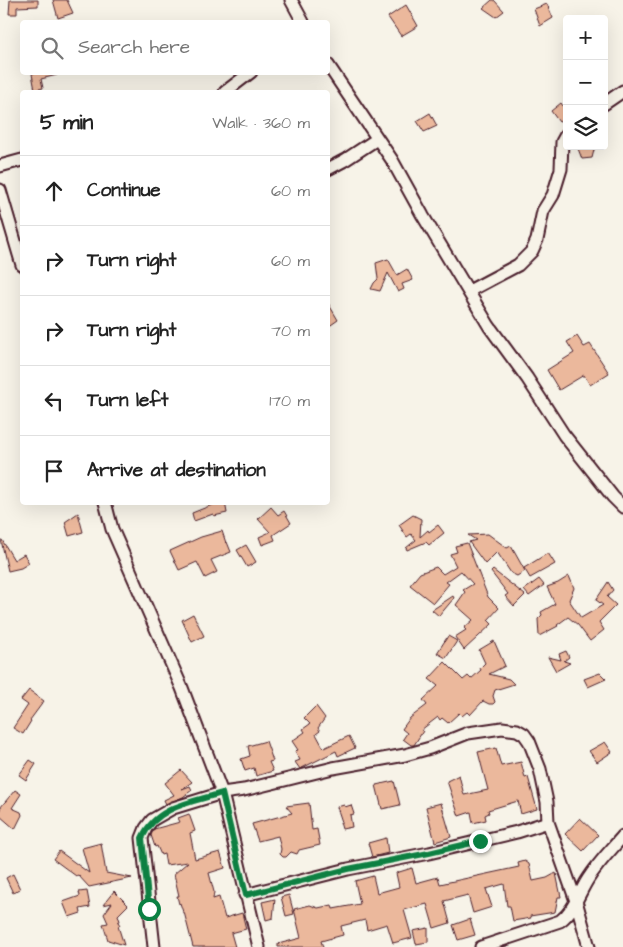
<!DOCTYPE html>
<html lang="en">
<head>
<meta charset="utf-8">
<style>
  body { margin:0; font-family:"Architects Daughter",sans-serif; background:#f6f6f6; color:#222 }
  .controls { position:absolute; right:15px; top:15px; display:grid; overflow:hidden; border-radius:5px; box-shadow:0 5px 20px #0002 }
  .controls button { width:45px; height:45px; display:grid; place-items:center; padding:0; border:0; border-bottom:1px solid #e0e0e0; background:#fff; color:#222; font:25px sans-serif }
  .stop { position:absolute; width:15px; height:15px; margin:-11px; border:4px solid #0b8043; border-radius:50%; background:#fff }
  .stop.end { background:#0b8043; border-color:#fff; box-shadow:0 1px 5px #0008 }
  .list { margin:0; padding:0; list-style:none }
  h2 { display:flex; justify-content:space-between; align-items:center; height:65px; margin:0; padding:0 20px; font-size:21px }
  h2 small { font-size:16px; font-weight:400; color:#767676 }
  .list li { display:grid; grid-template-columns:32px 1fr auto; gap:15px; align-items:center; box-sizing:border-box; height:70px; padding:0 20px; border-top:1px solid #e0e0e0 }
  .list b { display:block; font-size:19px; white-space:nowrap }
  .list em { font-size:16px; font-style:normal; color:#767676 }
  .icon { flex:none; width:28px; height:28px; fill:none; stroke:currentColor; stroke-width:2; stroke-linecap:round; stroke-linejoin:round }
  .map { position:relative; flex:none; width:623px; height:947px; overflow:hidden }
  .search { position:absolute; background:#fff; box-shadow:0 5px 20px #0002; left:20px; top:20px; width:310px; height:55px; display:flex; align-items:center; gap:12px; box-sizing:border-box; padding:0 18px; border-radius:5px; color:#767676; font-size:19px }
  .panel { position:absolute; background:#fff; box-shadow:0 5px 20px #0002; left:20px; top:90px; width:310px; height:415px; border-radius:5px }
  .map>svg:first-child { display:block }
  .building { fill:#ebb89c; stroke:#4a1f2b }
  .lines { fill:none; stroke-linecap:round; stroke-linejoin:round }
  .street-casing { stroke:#4a1f2b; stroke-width:15 }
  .street { stroke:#f7f3e8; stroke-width:11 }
  .route { stroke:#0b8043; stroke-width:6 }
</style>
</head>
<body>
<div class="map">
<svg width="623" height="947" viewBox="0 0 623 947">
  <rect width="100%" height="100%" fill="#f7f3e8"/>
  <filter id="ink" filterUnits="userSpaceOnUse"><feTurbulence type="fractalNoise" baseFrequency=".02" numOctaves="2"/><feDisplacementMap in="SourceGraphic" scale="10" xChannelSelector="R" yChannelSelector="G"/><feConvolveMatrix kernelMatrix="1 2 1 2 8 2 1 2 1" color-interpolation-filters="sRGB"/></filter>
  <g filter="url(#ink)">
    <path class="building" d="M10,0H38V6L17,7V14H9Z
      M53,0H67L73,13L58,18Z
      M492,0H494L504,11L496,17L483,8Z
      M547,4L553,18L540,26L534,9Z
      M406,5L418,26L401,36L388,17Z
      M36,72H57V75L41,79L43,88L35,90L32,74Z
      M561,103L567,112V119L559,122L551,111Z
      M430,113L437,126L424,132L417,121Z
      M577,146H595L592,158L582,159Z
      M388,259L397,275L407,269L413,280L402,284L404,289L398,292L388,273L380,291L371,289L374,283L378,279L376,263Z
      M328,303L338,320L328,327Z
      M577,336L584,347L590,344L609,373L590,385L584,375L559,390L547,370L574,353L567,342Z
      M225,502L227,513L214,516L213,514L194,521L192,513L212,505Z
      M271,507L278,515L284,511L291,523L273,535L275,540L262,545L259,537L270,532L258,519Z
      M78,513L83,532L69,536L65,522Z
      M413,515L421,519L420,537L428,530L429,532L438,525L444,533L429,545L426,542L407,550L406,548L416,540L411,534L407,537L399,525Z
      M222,531L226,543L227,542L231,552L211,560L217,572L205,578L197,562L179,570L170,551L201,537Z
      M488,534L507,548L511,546L525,571L517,576L511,573L497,552L485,564L469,542L476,540L468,535Z
      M1,540H2L14,560L24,554L29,563L21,568L8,571Z
      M467,543L488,597L499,608L488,620L492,624L464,650L455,637L466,630L464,628L473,620L456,605L465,592L463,590L473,584L461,571L446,582L449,584L433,603L410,585L420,573L436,567L443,574L456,566L450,554L457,552L455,546Z
      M246,545L256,562L247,567L237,550Z
      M548,553L555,564L530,578L524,568Z
      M493,570L525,595L514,606L505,596L508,594L491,572Z
      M569,576L574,588L569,600L581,618L603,605L596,600L608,582L613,590L607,597L616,605L599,622L604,630L590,641L578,625L568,617L557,625L558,626L539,636L538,619L542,615L541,612L555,604L547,587L558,583Z
      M539,579L544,585L529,596L524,590Z
      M453,596L454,598L439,616L432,610Z
      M193,614L204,636L192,642L182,620Z
      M448,636L457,641L446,658L437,653Z
      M494,641L505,666L489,674L509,679L514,684L495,690L493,696L495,702L493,704H489L483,701L470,715L467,712L462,716L459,713L448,723L442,718L440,720L438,717L421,730L423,731L414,745H411L403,739L407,733L402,729L410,718L427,705L423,700L438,686L429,679L445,662L463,680L468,676L471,679L481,670L480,668L485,663L479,650Z
      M566,651L569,657L564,661L570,663L556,671L548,657L561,660L559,654Z
      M600,673L606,679L588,687L584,679Z
      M29,690L44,701L30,720L31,721L23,734L13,728L28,705L21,700Z
      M316,706L325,718L318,728L320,731L316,734L323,747L324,748L349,736L355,748L338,756L336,751L300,769L295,762L300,760L295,751L298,750L292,741L305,732L303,729L310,724L304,718Z
      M266,741L273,761L269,762L273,771L256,776L254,768L245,771L241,759L250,756L248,746Z
      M605,742L612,752L597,762L589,751Z
      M496,748L501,766L521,762L525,778L528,777L537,809L521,814L518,801L488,810L489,813L485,815L486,820L473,823L471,812L459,816L447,781L459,775L464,795L488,790L478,752Z
      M30,760L36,764L26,780L19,775Z
      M181,770L192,782L182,789L190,786L192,790L183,797L166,804L164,800L174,795L165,783Z
      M394,781L400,805L382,809L376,785Z
      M15,790L21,794L12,808L21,812L22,815L15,829L0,816V808Z
      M309,803L312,830L317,829L320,845L299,850L297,854L291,852L286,857H283L280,854L281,849L278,836L258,841L252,824L292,813L286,806Z
      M441,803L451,837L435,842L426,807Z
      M344,805L345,807L351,805L354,814L350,815L352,827L342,829L340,822H342L337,807Z
      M189,814L195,831L190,833L195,859L220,852L225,868L209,873L214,892L213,899L219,897L225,918L242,913L246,929L231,933L235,947H193L184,912H183L180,903L179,904L177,896H179L174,874L188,862L166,865L164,854L161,855L157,846L155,847L151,835L154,829L180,822L178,818Z
      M580,818L598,835L583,851L565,834Z
      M386,838L388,853L372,857L368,843Z
      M101,843L106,873L132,878L89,887L78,875L76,876L53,859L59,851L89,873L82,848Z
      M525,861L529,864L533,881L547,878L556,873L561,897H558L555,912L530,916L531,918L513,921L510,906H507L504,884L486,889L492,907L473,913L468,895L444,901L450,923L434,928L427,904L404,910L412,938L393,943L387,924L367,930L365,920L341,926L343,935L321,941L323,947H278V944L301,938L294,909L310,905L318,908L332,905L333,909L360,904L355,881L373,876L377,893L399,887L396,873L412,868L416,883L438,877L440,884L519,867L518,863Z
      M13,874L20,889L13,893L6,878Z
      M87,891L90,907L80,909L81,913L69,917L63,902L80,896L79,892Z
      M114,891L128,905L118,915L120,921L118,922L120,925L118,926L124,945L108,940L103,924L108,923L104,914L112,903L103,905Z
      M289,895L294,914L286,916L281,897Z
      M275,899L273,918L266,920L262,902Z
      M470,919L475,935L458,940L453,925Z
      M428,928V942L416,944L413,931Z"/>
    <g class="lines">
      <defs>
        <path id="street" d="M291,0L303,22
          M328,65L392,160L423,216L489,326L527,378L564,435L613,497L623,507
          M225,92L251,72
          M604,104L623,91
          M0,166L22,160
          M328,169L345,160L377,139
          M0,190L22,265
          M469,291L518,265L532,251L537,240L543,211L553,195L561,169L562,142L567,133
          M105,502L112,529L182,688L222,793L259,947
          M245,895L348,869L429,853L517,832L548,822
          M154,947L142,838L146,828L152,820L173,808L222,793L244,790L333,768L405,755L430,748L468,733L502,728L517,730L524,734L529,741L540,769L547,802L548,822L576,901L589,947
          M481,947L560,921C574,911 579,893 588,879C598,863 611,850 623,836"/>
      </defs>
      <use href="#street" class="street-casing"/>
      <use href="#street" class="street"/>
    </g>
  </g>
  <g class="lines" filter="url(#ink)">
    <path class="route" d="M149,909L142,838C156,806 193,802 222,793L246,895L348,869L429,853L480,841"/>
  </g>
</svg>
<div class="controls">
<button>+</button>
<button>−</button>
<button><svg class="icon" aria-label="layers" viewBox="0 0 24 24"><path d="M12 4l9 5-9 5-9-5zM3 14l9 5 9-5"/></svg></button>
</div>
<div class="stop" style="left:149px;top:909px"></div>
<div class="stop end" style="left:480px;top:841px"></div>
<div class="search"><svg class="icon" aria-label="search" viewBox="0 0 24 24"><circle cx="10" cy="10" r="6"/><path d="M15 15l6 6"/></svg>Search here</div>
<section class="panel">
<h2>5 min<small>Walk · 360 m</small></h2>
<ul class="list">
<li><svg class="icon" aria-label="ahead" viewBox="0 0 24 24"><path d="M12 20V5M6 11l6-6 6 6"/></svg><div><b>Continue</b></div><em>60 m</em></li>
<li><svg class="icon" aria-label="right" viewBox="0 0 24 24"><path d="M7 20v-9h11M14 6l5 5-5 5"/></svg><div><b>Turn right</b></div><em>60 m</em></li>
<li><svg class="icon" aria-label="right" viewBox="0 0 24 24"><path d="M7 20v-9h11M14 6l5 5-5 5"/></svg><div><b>Turn right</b></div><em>70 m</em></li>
<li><svg class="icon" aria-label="left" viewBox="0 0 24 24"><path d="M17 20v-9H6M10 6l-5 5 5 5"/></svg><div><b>Turn left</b></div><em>170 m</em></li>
<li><svg class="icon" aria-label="arrive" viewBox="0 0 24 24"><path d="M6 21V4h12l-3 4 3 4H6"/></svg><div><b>Arrive at destination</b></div></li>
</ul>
</section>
</div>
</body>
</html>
